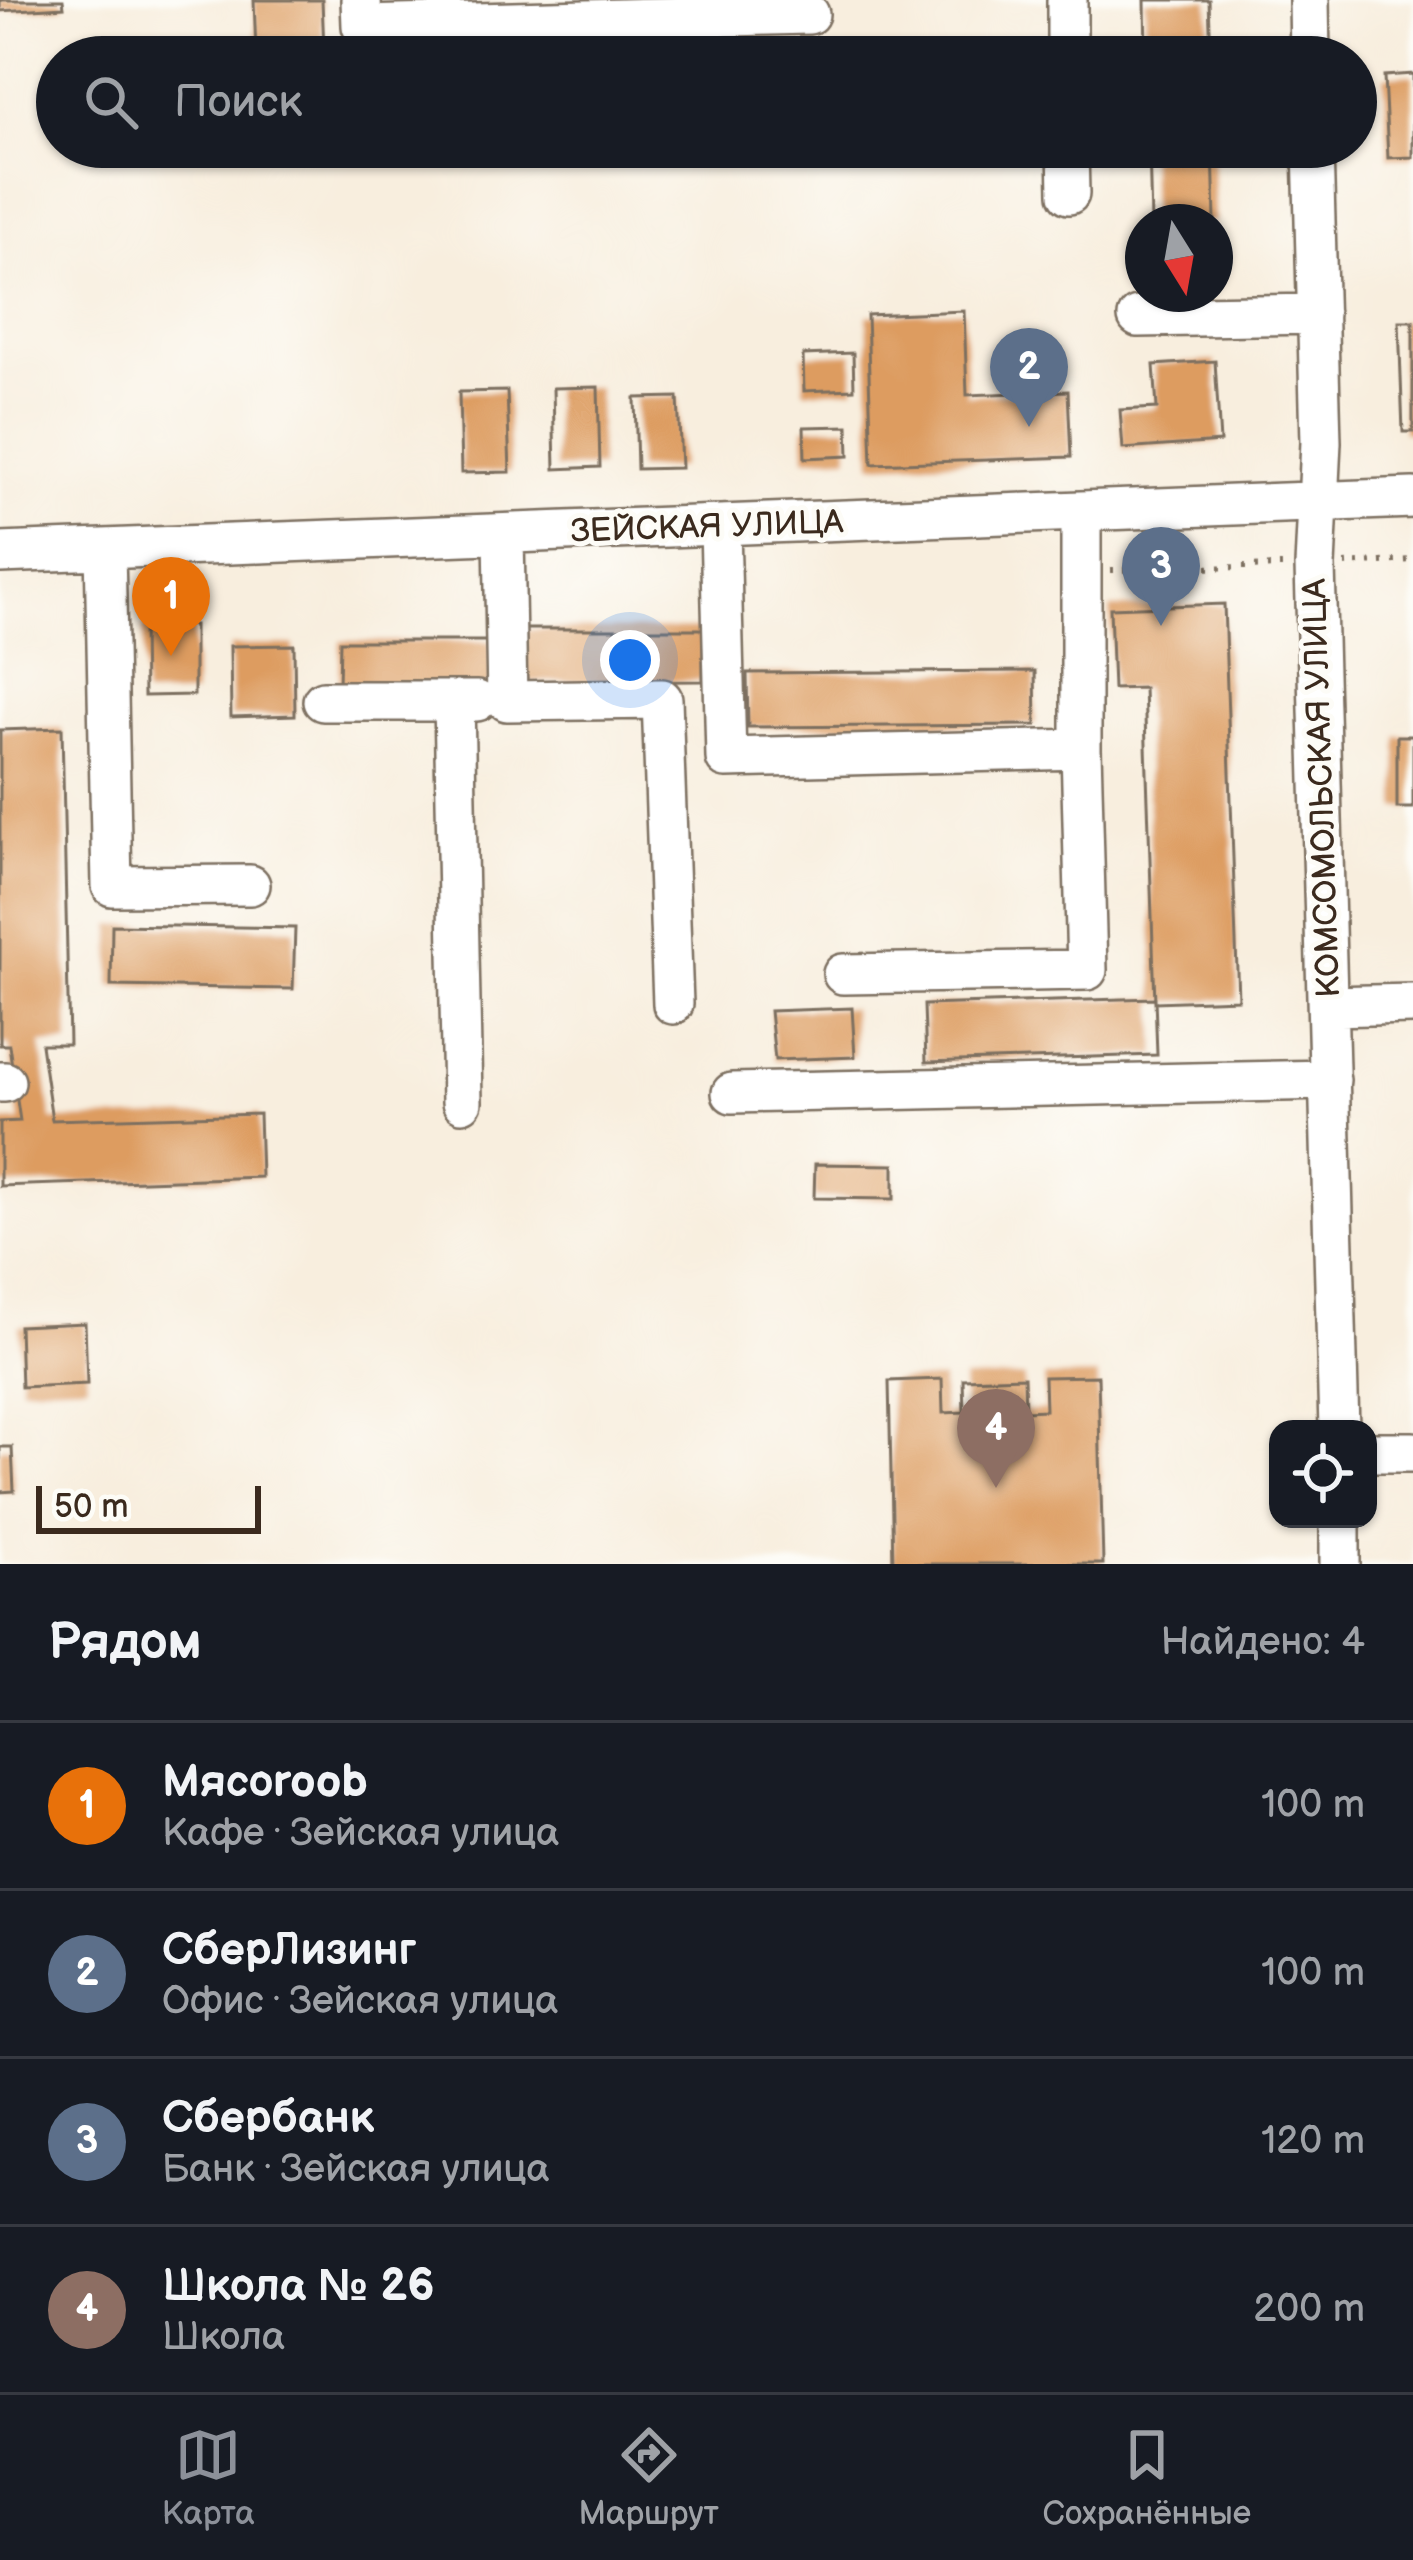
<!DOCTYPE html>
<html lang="ru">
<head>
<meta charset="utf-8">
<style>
  body { margin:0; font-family:"Balsamiq Sans",sans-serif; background:#242831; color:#f1f3f6 }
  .controls { position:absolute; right:36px; bottom:36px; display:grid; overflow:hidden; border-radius:24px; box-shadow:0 3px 9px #0004 }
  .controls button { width:108px; height:108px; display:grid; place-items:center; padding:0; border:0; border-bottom:3px solid #363941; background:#171b24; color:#f1f3f6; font:60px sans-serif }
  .compass { position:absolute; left:1125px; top:204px; width:108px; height:108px; border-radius:50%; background:#171b24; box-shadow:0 3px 9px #0004; rotate:169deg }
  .scale { position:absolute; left:36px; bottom:30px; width:225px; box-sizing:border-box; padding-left:12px; border:6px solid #3b2a1e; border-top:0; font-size:33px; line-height:42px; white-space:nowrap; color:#3b2a1e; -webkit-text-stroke:9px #fdfcf7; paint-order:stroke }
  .you { position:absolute; left:630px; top:660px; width:42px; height:42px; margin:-30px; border:9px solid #fff; border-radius:50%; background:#1a73e8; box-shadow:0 0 0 18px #1a73e833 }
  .badge { display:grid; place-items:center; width:78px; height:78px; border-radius:50%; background:#8c9099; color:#fff; font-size:39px; font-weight:700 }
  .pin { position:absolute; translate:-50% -99px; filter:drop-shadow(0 3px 6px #0008) }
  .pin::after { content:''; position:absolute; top:63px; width:42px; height:36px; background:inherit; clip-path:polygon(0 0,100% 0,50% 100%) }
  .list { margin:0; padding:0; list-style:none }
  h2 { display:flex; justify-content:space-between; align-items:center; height:156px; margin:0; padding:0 48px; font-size:51px }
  h2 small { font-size:39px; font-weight:400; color:#9ea1a6 }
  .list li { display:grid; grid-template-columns:78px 1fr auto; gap:36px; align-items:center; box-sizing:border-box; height:168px; padding:0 48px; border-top:3px solid #363941 }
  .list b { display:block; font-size:45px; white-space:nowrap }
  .list p { margin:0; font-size:39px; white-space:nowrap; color:#9ea1a6 }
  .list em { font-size:39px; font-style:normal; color:#9ea1a6 }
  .icon { flex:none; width:66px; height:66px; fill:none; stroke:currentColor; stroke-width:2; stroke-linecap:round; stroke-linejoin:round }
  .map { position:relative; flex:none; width:1413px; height:1564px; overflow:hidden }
  .search { position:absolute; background:#171b24; box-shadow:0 3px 9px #0004; left:36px; right:36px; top:36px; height:132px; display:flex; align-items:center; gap:30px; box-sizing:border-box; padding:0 42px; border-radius:66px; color:#9ea1a6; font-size:45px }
  .sheet { height:828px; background:#171b24 }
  nav { display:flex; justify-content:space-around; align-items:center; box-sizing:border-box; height:168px; border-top:3px solid #363941; background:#171b24; font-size:33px; color:#9ea1a6 }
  nav a { display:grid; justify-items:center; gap:6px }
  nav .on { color:#8c9099 }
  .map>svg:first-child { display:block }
  .building { fill:#dd9c60 }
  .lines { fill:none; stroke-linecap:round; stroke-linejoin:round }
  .minor-casing { stroke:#7d6f61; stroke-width:44 }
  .path { stroke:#7d6f61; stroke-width:6; stroke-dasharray:3 9; stroke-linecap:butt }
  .minor { stroke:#fff; stroke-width:39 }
  .labels { text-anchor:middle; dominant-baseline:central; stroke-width:10; stroke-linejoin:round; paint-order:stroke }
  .street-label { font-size:33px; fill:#3b2a1e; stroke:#fdfcf7 }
</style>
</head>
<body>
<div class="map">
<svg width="1413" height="1564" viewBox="0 0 1413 1564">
  <rect width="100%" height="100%" fill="#fdfcf7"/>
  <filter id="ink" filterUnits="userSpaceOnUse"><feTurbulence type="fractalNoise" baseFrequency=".00833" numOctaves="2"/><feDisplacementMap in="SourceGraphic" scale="24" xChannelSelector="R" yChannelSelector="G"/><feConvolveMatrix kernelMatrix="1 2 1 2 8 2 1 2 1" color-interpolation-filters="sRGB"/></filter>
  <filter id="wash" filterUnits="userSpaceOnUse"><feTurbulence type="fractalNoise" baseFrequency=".004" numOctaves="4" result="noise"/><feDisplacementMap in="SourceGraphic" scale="48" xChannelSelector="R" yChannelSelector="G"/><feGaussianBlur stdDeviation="2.7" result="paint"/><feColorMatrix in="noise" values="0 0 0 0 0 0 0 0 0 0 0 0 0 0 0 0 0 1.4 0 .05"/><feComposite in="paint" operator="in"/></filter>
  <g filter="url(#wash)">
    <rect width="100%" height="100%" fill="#f8eede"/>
    <g id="blocks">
      <path class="building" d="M0,0H63L64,7L0,11Z
        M254,0H322L324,49L256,52Z
        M1145,0H1209L1211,57H1146Z
        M1413,74V157L1388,158L1384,76Z
        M1149,147H1213L1215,222H1151Z
        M964,311L967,395L1068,391L1071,457L872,464L867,315Z
        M1399,321H1413V432H1403Z
        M853,353L854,389L804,391L803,355Z
        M1215,361L1220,442L1123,449L1120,410L1157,408L1154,365Z
        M598,387L600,467L555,469L553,388Z
        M507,391L510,472L461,473L459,392Z
        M678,397L681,468L637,469L635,398Z
        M848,426L849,456L805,458L804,427Z
        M1224,604L1238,999L1155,1002L1144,688L1113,689L1110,608Z
        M194,625V695L144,696L143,626Z
        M514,629H703V681L514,682Z
        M340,641H492L491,687H339Z
        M294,645L295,715L231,717L230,646Z
        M1035,671L1036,725L748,727L747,673Z
        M62,728L69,1044H41L52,1120L259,1114L261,1177L0,1186V1122L20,1121L9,1045H0V730Z
        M1397,736H1413V808H1397Z
        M112,925L295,928L293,989L111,986Z
        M1155,998L1157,1055L926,1062L924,1005Z
        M852,1008L855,1057L775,1060L770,1011Z
        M815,1164L894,1165V1199L814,1198Z
        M85,1323L87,1384L21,1387L19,1326Z
        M1098,1376L1103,1564H893L889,1381L942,1379L943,1413L964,1412L963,1379L1024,1377L1025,1411L1045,1410L1044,1377Z
        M0,1447H12L14,1491L0,1492Z"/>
    </g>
  </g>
  <g filter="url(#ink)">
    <use href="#blocks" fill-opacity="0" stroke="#7d6f61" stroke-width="3"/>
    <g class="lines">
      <defs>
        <path id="minor" d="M361,0L362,26L809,14
          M1067,0V57
          M1309,0L1310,57
          M1068,147L1069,194
          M1313,147L1321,442L1315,566L1339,1429
          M1138,317L1318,314
          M720,527L726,758L1081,749L1087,970L843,974
          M504,535L507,701L662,699L673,1004
          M105,549L112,886L250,885
          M0,553L1413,498
          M323,701H477
          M454,701L462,1102
          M1081,749V513
          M1328,1006L1413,1004
          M0,1082H5
          M732,1093L1330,1080
          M1368,1452H1413
          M1340,1519V1564"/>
      </defs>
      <use href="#minor" class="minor-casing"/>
      <path class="path" d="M1345,564L1413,560
        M1111,570L1284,566"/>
      <use href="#minor" class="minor"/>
    </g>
  </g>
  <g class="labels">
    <g class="street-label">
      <text transform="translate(707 527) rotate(-2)">ЗЕЙСКАЯ УЛИЦА</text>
      <text transform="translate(1322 788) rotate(-92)">КОМСОМОЛЬСКАЯ УЛИЦА</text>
    </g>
  </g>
</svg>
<div class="controls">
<button><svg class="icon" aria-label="locate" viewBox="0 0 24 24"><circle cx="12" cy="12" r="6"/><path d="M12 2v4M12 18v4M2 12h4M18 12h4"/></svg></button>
</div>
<svg class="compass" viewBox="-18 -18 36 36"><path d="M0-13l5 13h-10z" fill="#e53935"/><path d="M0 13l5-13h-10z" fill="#9ea1a6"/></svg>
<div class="scale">50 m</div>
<div class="you"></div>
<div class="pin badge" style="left:171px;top:656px;background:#e8710a">1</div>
<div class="pin badge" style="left:1029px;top:427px;background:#5c6f8a">2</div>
<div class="pin badge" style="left:1161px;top:626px;background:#5c6f8a">3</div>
<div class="pin badge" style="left:996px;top:1488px;background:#8d6e63">4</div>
<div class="search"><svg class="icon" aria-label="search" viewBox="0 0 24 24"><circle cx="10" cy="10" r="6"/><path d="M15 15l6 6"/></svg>Поиск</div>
</div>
<section class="sheet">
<h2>Рядом<small>Найдено: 4</small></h2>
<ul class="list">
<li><span class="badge" style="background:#e8710a">1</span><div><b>Мясоroob</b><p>Кафе · Зейская улица</p></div><em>100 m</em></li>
<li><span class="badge" style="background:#5c6f8a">2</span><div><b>СберЛизинг</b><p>Офис · Зейская улица</p></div><em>100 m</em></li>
<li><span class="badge" style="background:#5c6f8a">3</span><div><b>Сбербанк</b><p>Банк · Зейская улица</p></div><em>120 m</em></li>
<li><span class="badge" style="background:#8d6e63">4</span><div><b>Школа № 26</b><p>Школа</p></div><em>200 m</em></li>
</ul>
</section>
<nav>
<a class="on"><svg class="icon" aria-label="map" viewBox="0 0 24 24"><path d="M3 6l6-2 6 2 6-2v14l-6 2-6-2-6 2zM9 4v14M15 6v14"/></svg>Карта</a>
<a><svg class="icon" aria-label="directions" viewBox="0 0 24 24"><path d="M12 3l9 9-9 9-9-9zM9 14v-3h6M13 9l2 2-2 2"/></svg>Маршрут</a>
<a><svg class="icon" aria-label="saved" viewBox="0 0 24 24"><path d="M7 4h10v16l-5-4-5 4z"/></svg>Сохранённые</a>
</nav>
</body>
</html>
